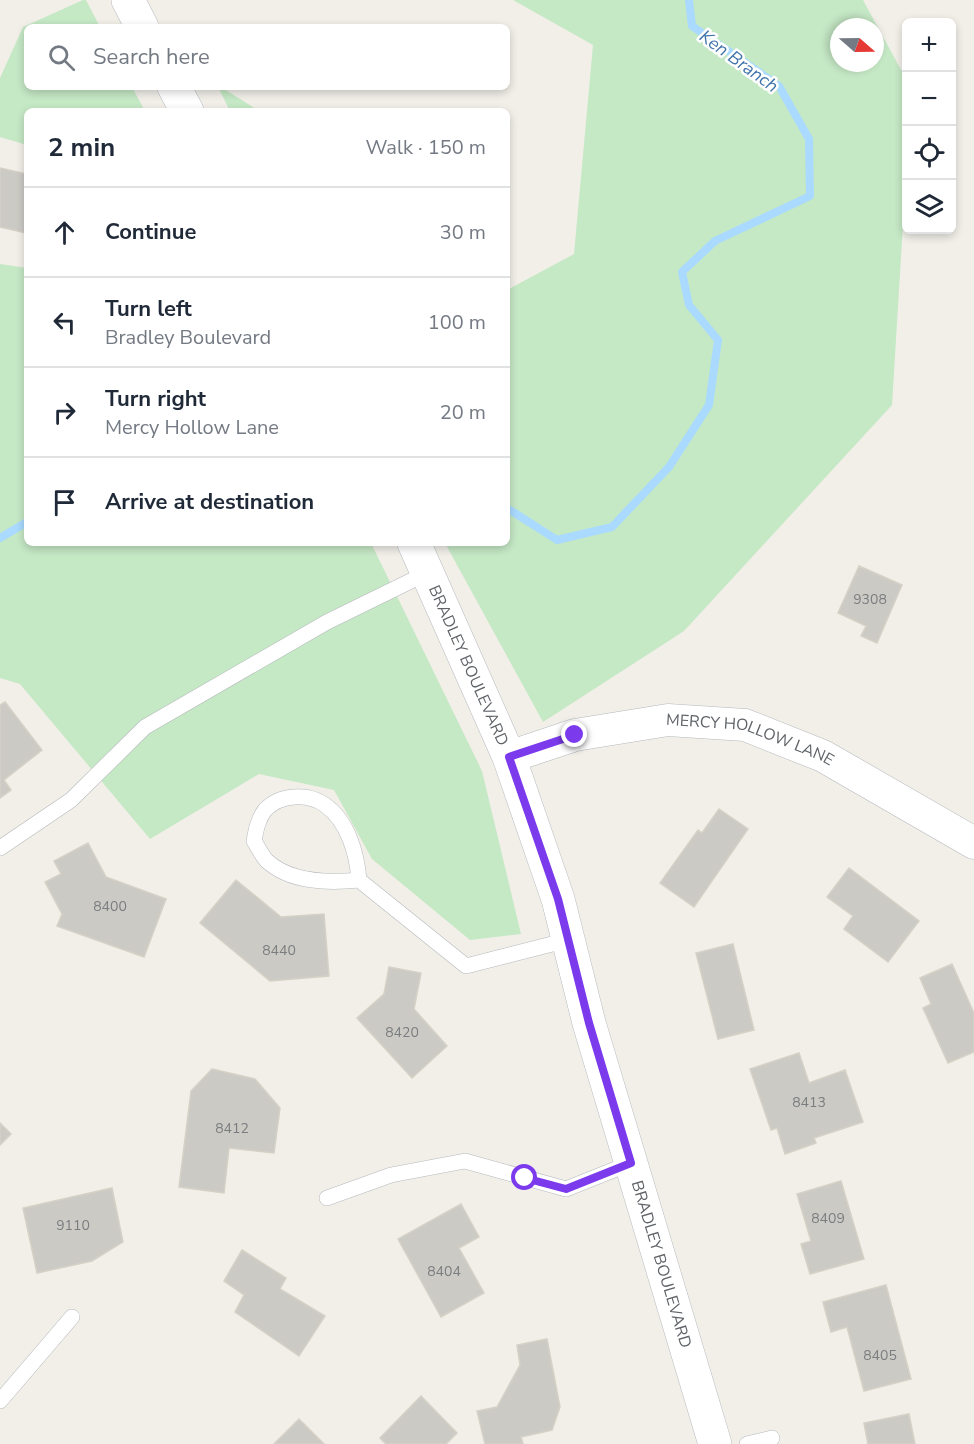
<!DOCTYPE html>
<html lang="en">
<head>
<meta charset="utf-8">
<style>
  body { margin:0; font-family:"Nunito Sans",sans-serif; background:#f2f2f3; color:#1f2937 }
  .controls { position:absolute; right:18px; top:18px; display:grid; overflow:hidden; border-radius:9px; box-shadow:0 3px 9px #0003 }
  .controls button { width:54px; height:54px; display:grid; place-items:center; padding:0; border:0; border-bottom:2px solid #e0e1e3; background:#fff; color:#1f2937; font:30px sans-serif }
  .compass { position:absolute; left:830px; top:18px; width:54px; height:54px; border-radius:50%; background:#fff; box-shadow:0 3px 9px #0003; rotate:110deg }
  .stop { position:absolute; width:18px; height:18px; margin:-14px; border:4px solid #7c3aed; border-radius:50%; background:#fff }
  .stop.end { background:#7c3aed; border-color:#fff; box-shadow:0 2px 6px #0008 }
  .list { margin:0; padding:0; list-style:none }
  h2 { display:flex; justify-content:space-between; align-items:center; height:78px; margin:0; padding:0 24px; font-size:26px }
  h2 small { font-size:20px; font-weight:400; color:#747a83 }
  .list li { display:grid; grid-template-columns:39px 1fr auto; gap:18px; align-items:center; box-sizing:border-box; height:90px; padding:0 24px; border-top:2px solid #e0e1e3 }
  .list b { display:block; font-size:22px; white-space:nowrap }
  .list p { margin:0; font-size:20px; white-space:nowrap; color:#747a83 }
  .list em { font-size:20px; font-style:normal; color:#747a83 }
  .icon { flex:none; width:33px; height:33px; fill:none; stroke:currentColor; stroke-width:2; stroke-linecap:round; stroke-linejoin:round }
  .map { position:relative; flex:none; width:974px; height:1444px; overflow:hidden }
  .search { position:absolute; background:#fff; box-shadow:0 3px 9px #0003; left:24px; top:24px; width:486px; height:66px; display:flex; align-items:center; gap:15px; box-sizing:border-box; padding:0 21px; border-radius:9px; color:#747a83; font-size:22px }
  .panel { position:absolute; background:#fff; box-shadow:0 3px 9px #0003; left:24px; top:108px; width:486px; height:438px; border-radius:9px }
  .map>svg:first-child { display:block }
  .green { fill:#c5e8c5; fill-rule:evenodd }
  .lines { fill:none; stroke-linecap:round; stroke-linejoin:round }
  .stream { stroke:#aadaff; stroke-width:8 }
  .building { fill:#cccac5; stroke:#d6d1c6; stroke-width:1.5 }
  .service-casing { stroke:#b5b8bc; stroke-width:16 }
  .minor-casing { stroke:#b5b8bc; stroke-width:33 }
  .secondary-casing { stroke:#b6babf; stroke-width:34 }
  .service { stroke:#fff; stroke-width:15 }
  .minor { stroke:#fff; stroke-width:32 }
  .secondary { stroke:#fff; stroke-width:33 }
  .route { stroke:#7c3aed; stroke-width:8 }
  .labels { text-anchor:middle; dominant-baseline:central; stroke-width:5; stroke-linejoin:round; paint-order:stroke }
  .number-label { font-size:14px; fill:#7a7d7f }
  .street-label { font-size:16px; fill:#5f6368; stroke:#fff }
  .water-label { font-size:18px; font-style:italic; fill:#4174aa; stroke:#fff }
</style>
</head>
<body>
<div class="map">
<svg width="974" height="1444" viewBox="0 0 974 1444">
  <rect width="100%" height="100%" fill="#f1efe8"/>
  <path class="green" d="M83,0H86L100,27H27V87H132L145,111H27V145L0,137V78L23,27Z
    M513,0H863L906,79V175L892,405L684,631L543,722L445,543H507V290L574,254L593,45ZM839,27H875V63H839Z
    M218,87H221L259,111H230Z
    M0,264L27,268V543H371L482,771L521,934L470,940L372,859L334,790L259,774L150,839L20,684L0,678Z"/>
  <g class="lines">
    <path class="stream" d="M507,508L557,540L612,527L669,467L709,405L718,340L689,305L682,272L715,241L810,196L809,139L779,86L692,26L689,0
      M0,538L27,522"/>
  </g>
  <path class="building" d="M0,168L27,174L26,233L0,227Z
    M859,566L902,585L877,643L861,636L866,626L838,613Z
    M5,702L42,750L4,780L11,790L0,798V705Z
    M719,809L748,829L694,907L660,883L698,830L702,833Z
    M88,843L106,877L166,899L144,957L57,926L62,914L45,882L61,874L54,861Z
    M849,868L919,921L888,962L844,929L853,916L827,897Z
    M236,880L281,917L324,914L329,976L270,981L200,923Z
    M733,944L754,1030L718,1039L696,953Z
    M952,964L974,1013V1052L948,1063L923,1008L931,1004L920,978Z
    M389,967L421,973L414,1009L447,1046L412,1078L357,1018L384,994Z
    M799,1053L809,1083L845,1070L863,1122L814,1138L816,1143L785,1154L777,1128L771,1130L750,1069Z
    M212,1069L255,1079L280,1108L274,1153L229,1148L224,1193L179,1187L191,1091Z
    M0,1123L11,1134L0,1145Z
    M841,1181L864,1259L810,1274L801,1244L811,1241L797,1194Z
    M112,1188L123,1242L92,1261L37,1273L23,1208Z
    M461,1204L479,1237L459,1248L484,1293L441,1317L398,1239Z
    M242,1250L286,1278L280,1289L325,1316L299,1356L235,1312L244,1295L224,1281Z
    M886,1285L911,1379L864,1391L847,1327L831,1332L823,1302Z
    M547,1339L560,1407L552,1430L521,1437L523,1444H485L477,1411L497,1407L520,1365L517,1345Z
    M421,1396L457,1433L446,1444H386L380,1438Z
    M909,1414L915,1444H868L864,1423Z
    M299,1419L324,1444H274Z"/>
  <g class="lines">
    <defs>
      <path id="service" d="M0,848L71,800L145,727L327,622L427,573
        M359,880C357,854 348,821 325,805C308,793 280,794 265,810C258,819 256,830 254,841C258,847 262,856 267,861C291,883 329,883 359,880L466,966L568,940
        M327,1198L391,1175L465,1161L566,1189L631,1163
        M0,1401L72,1317
        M747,1444L772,1438"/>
      <g id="minor">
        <path id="s1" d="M509,757L575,735L668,720L745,725L823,756L974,843"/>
      </g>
      <g id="secondary">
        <path d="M128,0L142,27"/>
        <path d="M174,87L187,111"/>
        <path id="s2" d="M414,543L509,757L558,899L589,1023L715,1444"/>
      </g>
    </defs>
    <use href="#service" class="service-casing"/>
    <use href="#minor" class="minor-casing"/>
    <use href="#secondary" class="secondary-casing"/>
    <use href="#service" class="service"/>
    <use href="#minor" class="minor"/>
    <use href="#secondary" class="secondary"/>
  </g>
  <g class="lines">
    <path class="route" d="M525,1178L566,1189L631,1163L589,1023L558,899L509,757L575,735"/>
  </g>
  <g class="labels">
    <g class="number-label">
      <text x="870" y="599">9308</text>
      <text x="110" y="906">8400</text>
      <text x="279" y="950">8440</text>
      <text x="402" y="1032">8420</text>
      <text x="809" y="1102">8413</text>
      <text x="232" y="1128">8412</text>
      <text x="828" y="1218">8409</text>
      <text x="73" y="1225">9110</text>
      <text x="444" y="1271">8404</text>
      <text x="880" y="1355">8405</text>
    </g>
    <g class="street-label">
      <text stroke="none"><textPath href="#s2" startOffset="134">BRADLEY BOULEVARD</textPath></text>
      <text stroke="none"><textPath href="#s1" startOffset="249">MERCY HOLLOW LANE</textPath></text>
      <text stroke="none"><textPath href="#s2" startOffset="764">BRADLEY BOULEVARD</textPath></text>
    </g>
    <g class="water-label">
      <text transform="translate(739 61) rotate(36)">Ken Branch</text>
    </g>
  </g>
</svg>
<div class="controls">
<button>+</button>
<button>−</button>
<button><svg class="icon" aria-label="locate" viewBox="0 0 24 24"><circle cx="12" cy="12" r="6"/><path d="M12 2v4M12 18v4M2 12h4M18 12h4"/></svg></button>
<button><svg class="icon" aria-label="layers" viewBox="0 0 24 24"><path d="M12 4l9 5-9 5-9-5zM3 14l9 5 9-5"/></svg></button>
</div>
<svg class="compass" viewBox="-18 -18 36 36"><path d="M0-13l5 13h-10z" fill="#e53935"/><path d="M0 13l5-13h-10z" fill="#747a83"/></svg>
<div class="stop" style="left:525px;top:1178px"></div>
<div class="stop end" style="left:575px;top:735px"></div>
<div class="search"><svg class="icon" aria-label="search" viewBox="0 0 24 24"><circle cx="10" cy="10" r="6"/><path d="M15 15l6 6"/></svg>Search here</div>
<section class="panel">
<h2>2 min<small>Walk · 150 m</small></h2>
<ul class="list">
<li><svg class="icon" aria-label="ahead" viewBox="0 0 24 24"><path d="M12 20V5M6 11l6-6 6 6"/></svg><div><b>Continue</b></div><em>30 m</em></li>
<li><svg class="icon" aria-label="left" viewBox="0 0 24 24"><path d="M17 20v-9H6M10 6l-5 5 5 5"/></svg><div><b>Turn left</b><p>Bradley Boulevard</p></div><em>100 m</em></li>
<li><svg class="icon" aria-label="right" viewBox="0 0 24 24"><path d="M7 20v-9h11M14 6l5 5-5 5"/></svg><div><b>Turn right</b><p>Mercy Hollow Lane</p></div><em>20 m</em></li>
<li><svg class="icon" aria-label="arrive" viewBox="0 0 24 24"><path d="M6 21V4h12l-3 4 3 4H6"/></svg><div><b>Arrive at destination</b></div></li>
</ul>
</section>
</div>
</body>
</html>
